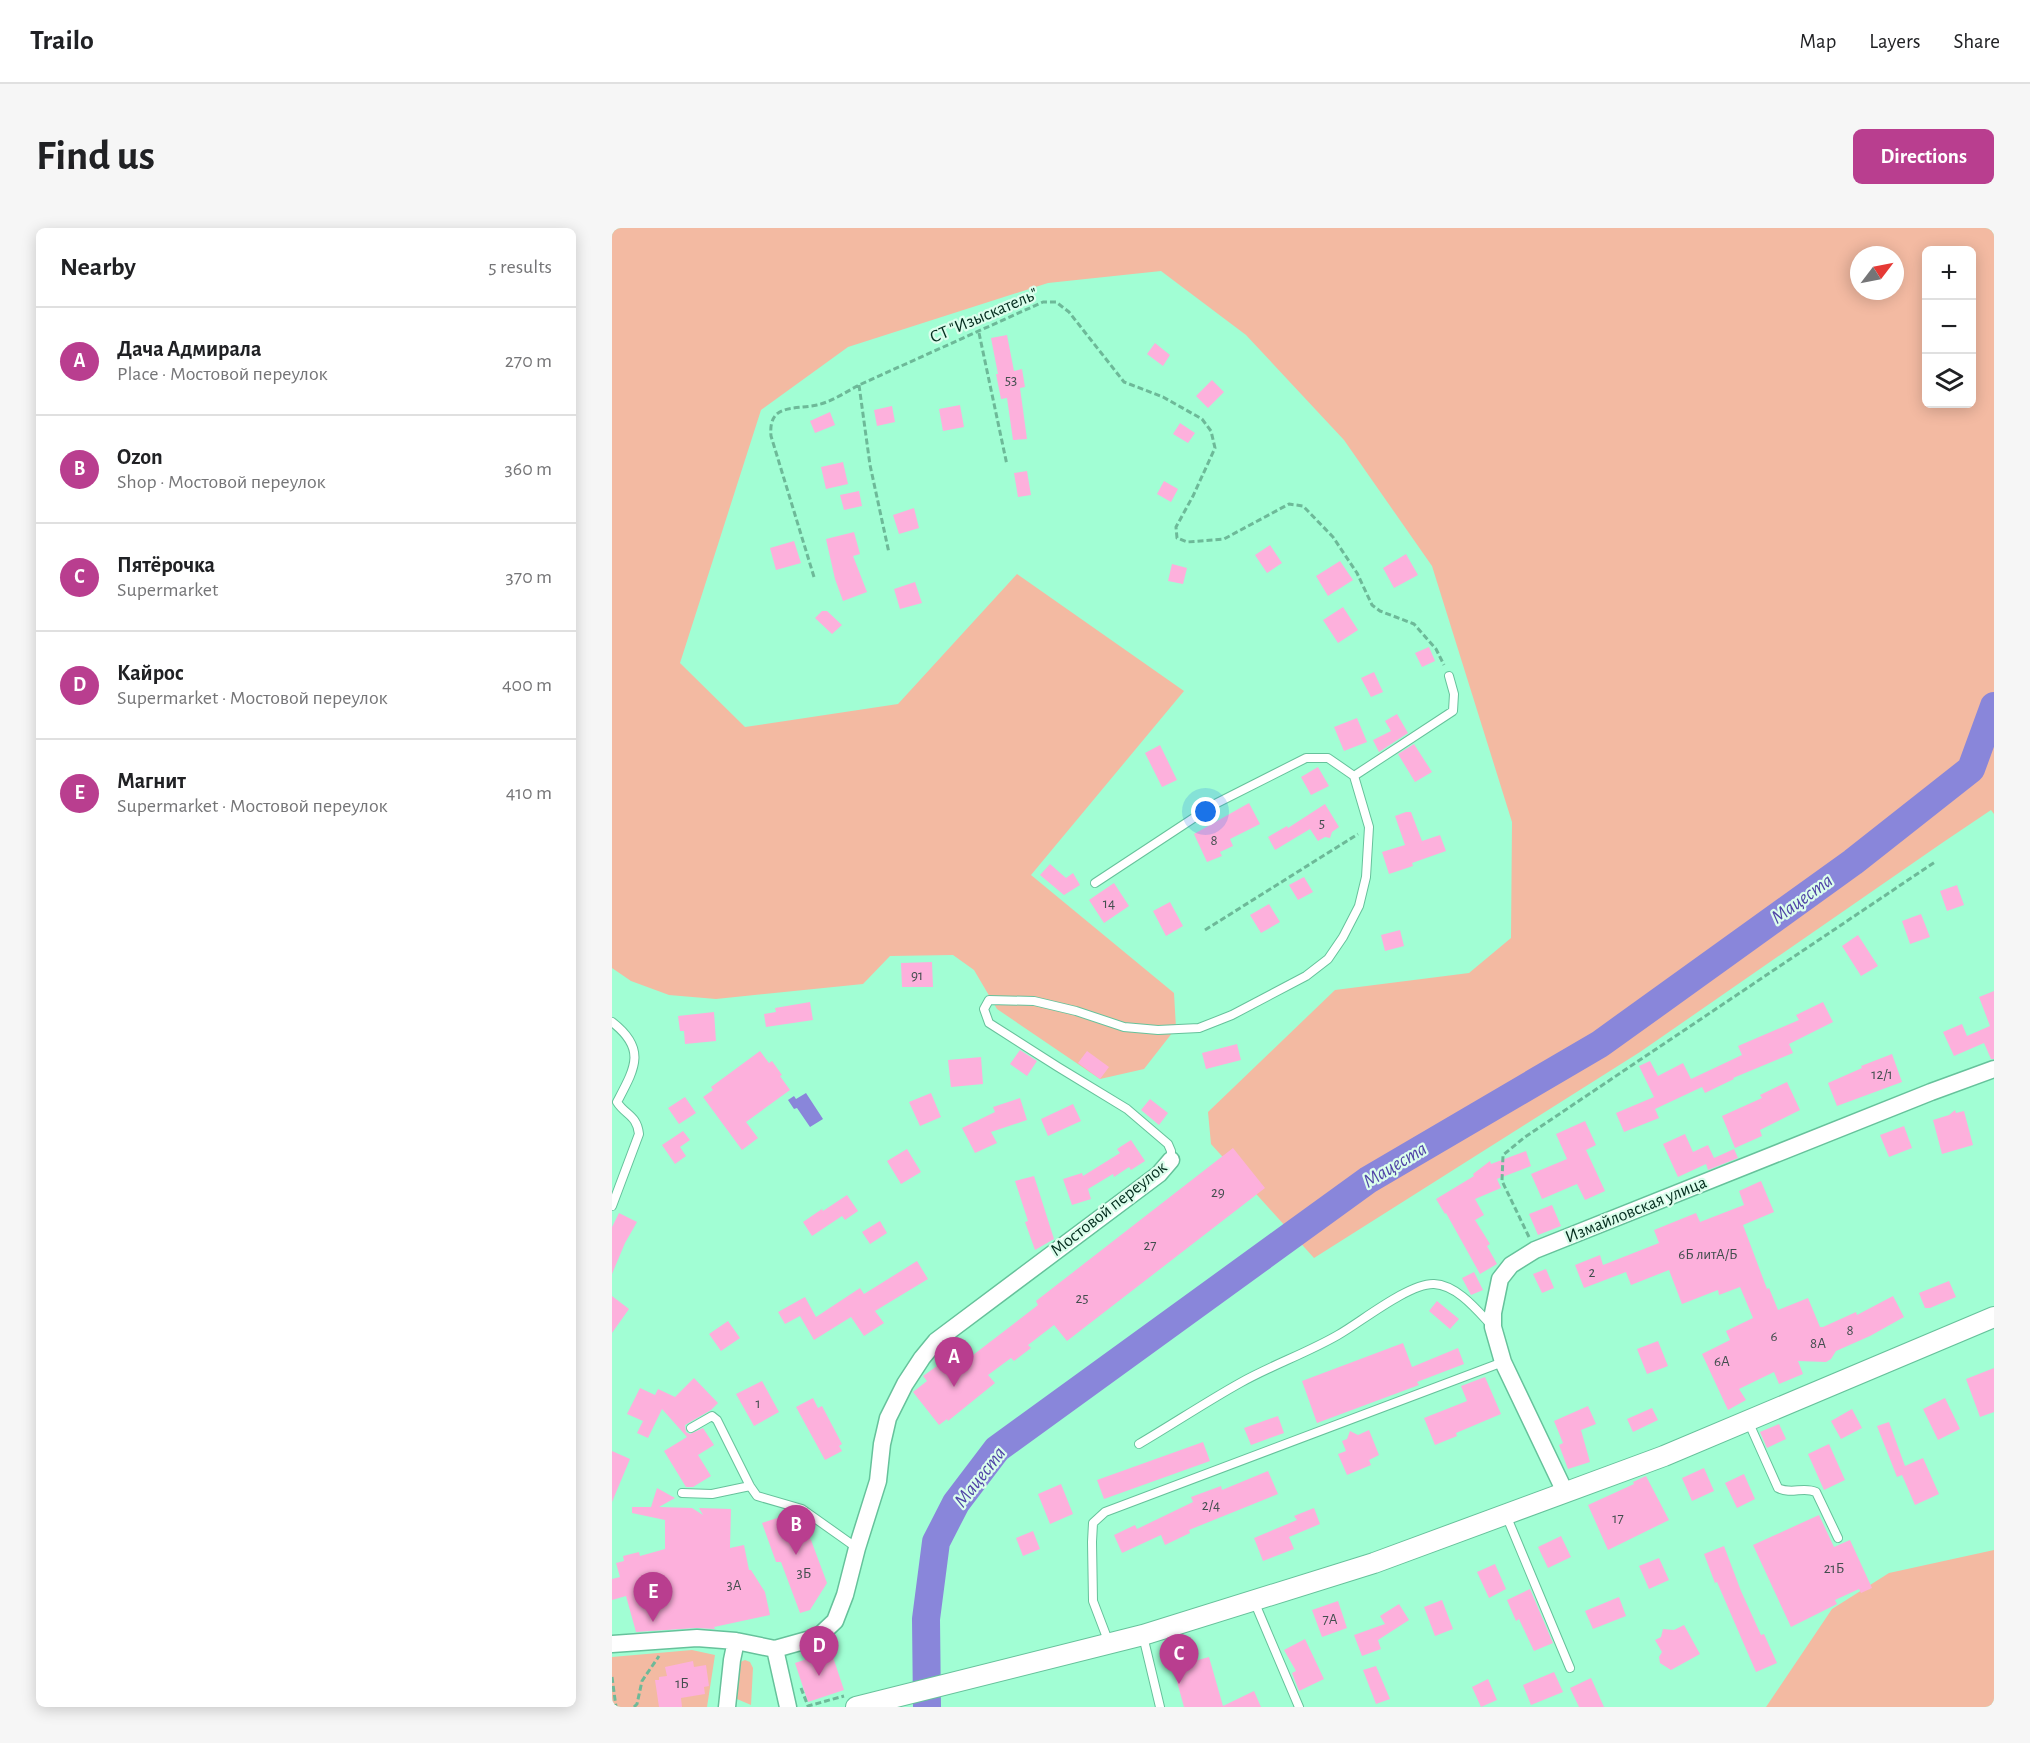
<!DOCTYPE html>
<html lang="en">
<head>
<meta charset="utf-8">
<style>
  body { margin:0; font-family:"Alegreya Sans",sans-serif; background:#f6f6f6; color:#202124 }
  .controls { position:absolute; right:18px; top:18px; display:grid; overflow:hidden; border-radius:9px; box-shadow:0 3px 15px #0003 }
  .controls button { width:54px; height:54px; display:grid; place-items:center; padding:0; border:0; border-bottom:2px solid #e0e0e0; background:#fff; color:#202124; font:30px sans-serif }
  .compass { position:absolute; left:1238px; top:18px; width:54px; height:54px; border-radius:50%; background:#fff; box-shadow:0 3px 15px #0003; rotate:58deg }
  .you { position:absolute; left:594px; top:584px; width:21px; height:21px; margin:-15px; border:4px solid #fff; border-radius:50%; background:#1a73e8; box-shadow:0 0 0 9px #1a73e833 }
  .badge { display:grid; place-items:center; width:39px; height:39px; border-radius:50%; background:#b93e8f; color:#fff; font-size:20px; font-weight:700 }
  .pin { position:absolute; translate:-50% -50px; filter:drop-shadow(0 2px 3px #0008) }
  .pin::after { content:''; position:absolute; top:32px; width:21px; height:18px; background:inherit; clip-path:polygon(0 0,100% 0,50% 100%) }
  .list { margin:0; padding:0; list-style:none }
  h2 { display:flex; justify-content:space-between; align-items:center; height:78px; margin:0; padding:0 24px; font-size:26px }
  h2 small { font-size:20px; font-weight:400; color:#757577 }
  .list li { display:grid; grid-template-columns:39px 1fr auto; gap:18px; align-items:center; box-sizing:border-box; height:108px; padding:0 24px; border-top:2px solid #e0e0e0 }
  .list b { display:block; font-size:22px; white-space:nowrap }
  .list p { margin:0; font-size:20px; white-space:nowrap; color:#757577 }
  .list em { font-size:20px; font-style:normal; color:#757577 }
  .icon { flex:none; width:33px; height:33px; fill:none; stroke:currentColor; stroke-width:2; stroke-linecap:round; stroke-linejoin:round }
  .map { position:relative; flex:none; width:1382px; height:1479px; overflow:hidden; border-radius:9px }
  header { display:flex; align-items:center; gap:36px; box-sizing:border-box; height:84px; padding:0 30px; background:#fff; border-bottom:2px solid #e0e0e0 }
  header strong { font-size:28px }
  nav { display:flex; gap:33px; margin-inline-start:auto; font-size:21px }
  .intro { display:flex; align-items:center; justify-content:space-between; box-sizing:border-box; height:144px; padding:0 36px }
  h1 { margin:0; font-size:42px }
  .button { padding:15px 27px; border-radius:9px; background:#b93e8f; color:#fff; font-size:21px; font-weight:700 }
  main { display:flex; gap:36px; padding:0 36px }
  aside { flex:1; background:#fff; border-radius:9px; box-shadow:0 3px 15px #0003 }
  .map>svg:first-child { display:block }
  .green { fill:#f3baa2; fill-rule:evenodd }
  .water { fill:#8986da }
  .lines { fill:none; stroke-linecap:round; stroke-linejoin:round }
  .river { stroke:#8986da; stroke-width:28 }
  .building { fill:#fdb0dc }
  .service-casing { stroke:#66c29b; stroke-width:10 }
  .minor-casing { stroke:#66c29b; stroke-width:19 }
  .tertiary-casing { stroke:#66c29b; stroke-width:22 }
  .path { stroke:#6db998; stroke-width:3; stroke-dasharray:6 3; stroke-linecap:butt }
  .service { stroke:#fff; stroke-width:8 }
  .minor { stroke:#fff; stroke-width:16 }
  .tertiary { stroke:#fff; stroke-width:20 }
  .labels { text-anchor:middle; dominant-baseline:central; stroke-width:4.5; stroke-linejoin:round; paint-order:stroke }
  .number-label { font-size:15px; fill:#424e4e }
  .street-label { font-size:18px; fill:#042d1e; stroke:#dbfeec }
  .water-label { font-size:20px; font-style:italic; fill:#5044a7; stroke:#dbfeec }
</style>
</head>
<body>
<header>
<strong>Trailo</strong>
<nav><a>Map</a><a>Layers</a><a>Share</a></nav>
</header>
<div class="intro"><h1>Find us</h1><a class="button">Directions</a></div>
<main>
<aside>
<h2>Nearby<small>5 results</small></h2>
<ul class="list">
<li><span class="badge">A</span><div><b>Дача Адмирала</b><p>Place · Мостовой переулок</p></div><em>270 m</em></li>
<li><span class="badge">B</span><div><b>Ozon</b><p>Shop · Мостовой переулок</p></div><em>360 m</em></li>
<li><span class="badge">C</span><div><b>Пятёрочка</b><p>Supermarket</p></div><em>370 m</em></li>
<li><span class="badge">D</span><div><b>Кайрос</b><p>Supermarket · Мостовой переулок</p></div><em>400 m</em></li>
<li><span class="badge">E</span><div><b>Магнит</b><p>Supermarket · Мостовой переулок</p></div><em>410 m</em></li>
</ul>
</aside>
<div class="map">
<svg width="1382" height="1479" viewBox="0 0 1382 1479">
  <rect width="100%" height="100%" fill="#a1fed4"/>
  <path class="green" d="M0,0H1382V586L1379,582L1330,615L1028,824L702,1030L599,916L596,884L723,762L857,745L899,710L900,594L820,338L732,212L634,107L549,43L436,55L236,119L149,182L68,435L133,499L286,476L405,346L572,463L419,647L562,765L564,800L532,841L488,851L385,781L362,742L341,727L278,728L251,756L104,771L57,767L19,753L0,740ZM1314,22H1360V176H1314ZM1247,27H1283V63H1247Z
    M1382,1322V1479H1154L1220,1381L1277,1345Z
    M80,1422L103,1427L95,1479H0V1429Z
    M133,1432L138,1434L141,1440L139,1477L125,1471L121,1479L124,1436Z"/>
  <path class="water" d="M194,865L211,891L198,899L185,880L182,881L176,872L182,868L184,871Z"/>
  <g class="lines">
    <path class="river" d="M315,1479L314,1391L324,1314L344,1275L385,1221L756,952L988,816L1241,634L1359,541L1382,478"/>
  </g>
  <path class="building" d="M395,107L402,143L410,141L413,159L408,160L415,211L401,212L395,170L389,171L384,146H386L379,110Z
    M543,115L558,127L551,138L535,126Z
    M600,152L612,164L596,180L584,168Z
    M348,177L352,199L331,203L327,181Z
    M280,178L283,194L265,198L262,182Z
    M218,184L223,197L203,205L198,193Z
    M568,195L583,205L576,215L561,206Z
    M231,234L236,256L214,261L209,239Z
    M415,243L419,267L406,269L402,245Z
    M552,253L566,261L559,274L545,266Z
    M247,263L250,278L232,282L228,267Z
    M302,280L307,300L287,306L281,287Z
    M242,304L248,326L241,328L255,364L231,373L223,351L214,311Z
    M182,313L189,335L164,342L158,320Z
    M658,317L670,335L655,345L643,327Z
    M794,326L806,347L782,360L771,340Z
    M728,333L741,352L716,368L704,348Z
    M560,336L575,340L571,356L556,353Z
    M303,354L310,375L288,381L282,361Z
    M731,379L746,402L726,415L711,392Z
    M210,383H215L230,397L220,406L203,390Z
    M817,419L823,433L810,439L803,425Z
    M762,444L771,464L759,469L749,450Z
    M785,486L796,505L767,524L761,512L779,503L773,493Z
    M745,490L755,514L732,523L722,499Z
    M802,516L820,544L803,554L786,526Z
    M548,517L565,552L550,559L533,525Z
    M706,539L717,558L699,567L689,549Z
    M637,575L648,596L618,611L621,618L608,624L610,628L595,634L582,606Z
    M713,576L727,599L720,604L718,610L713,609L706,613L698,601L663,622L656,609L675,598L676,600Z
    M794,584H799L810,613L828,607L834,623L800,635L801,638L777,646L770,624L793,617L783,588Z
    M438,636L454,650L461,645L468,657L452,667L428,647Z
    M692,649L701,664L686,672L677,657Z
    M502,655L517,678L492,695L477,672Z
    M1345,657L1352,677L1335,683L1328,663Z
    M558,674L571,698L554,708L541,683Z
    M657,676L668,694L649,705L638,687Z
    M1309,686L1318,709L1298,716L1290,693Z
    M788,702L792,718L773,723L769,707Z
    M1246,707L1266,738L1249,748L1230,718Z
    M320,734L321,759H290L289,735Z
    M1382,763V831H1379L1372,815L1342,828L1331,804L1350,796L1355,808L1378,798L1367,769Z
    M198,774L201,792L154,799L152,786L164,784L163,780Z
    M1211,774L1221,794L1177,816L1181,825L1121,850L1122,851L1093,865L1090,859L1043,881L1047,890L1012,904L1004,885L1042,869L1027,838L1038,833L1046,848L1071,835L1079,851L1130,827L1126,818L1187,792L1184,787Z
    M102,784L104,813L73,816L72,803H68L66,788Z
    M625,816L629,832L594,841L590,825Z
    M408,822L425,833L415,848L398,836Z
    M148,823L157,835L160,833L170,847L168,848L178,862L134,894L146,910L130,922L91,869L101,862L99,859Z
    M475,823L497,839L488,851L466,835Z
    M1280,826L1290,854L1225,878L1216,855L1250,840L1249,838Z
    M369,829L371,856L339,859L336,832Z
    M1175,854L1188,882L1148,902L1150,908L1123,920L1110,888L1150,870L1148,867Z
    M319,865L329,889L308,898L297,874Z
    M73,869L84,885L67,896L56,880Z
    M408,870L415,892L379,904L385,915L363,925L350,900L383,884L381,879Z
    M538,871L556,885L547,897L529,882Z
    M461,876L469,893L436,908L429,891Z
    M1343,882L1344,885L1352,883L1361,917L1330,926L1321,892L1337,887Z
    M973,893L984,917L974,922L993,963L973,972L965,956L930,971L919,946L955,931L944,906Z
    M1292,898L1300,920L1277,929L1268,907Z
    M71,903L78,912L68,919L74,928L63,936L50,917Z
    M1073,906L1081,924L1096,917L1102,930L1122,921L1126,930L1096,942L1094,936L1066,949L1051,916Z
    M519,912L533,933L519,942L517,939L502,949L501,946L476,961L479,971L460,977L451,951L470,945L471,948L508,925L505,921Z
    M621,920L653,960L455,1113L442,1097L416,1117L419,1120L402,1133L399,1130L376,1147L383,1155L336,1193L335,1191L327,1197L301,1164L315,1153L311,1148L336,1130L340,1135L357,1122L361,1127L426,1077L424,1073Z
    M295,921L309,944L289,956L275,933Z
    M914,923L919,938L885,951L889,960L863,971L872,987L863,992L878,1016L875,1018L885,1036L868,1046L834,985L833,986L824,971L862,948L861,946L878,933L879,936Z
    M422,948L442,1011L423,1022L413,994L416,993L403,953Z
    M1149,953L1162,984L1131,997L1155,1061L1157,1060L1166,1082L1196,1070L1208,1099H1211L1244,1084L1245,1087L1281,1068L1292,1089L1258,1108L1224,1123L1219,1131L1214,1134L1186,1133L1191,1146L1167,1156L1162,1144L1127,1161L1134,1172L1116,1182L1090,1126L1118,1112L1114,1103L1141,1090L1128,1059L1107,1067L1106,1062L1070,1076L1057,1042L1019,1057L1014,1044L972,1060L963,1037L988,1027L991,1037L1047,1015L1042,1002L1084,985L1088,994L1132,977L1127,963Z
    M235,967L246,983L233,992L230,988L200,1008L191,994L210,981L211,983Z
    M940,977L949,998L926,1007L917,986Z
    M7,985L25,994L13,1015L0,1046V999Z
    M268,993L275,1005L258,1016L250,1004Z
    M305,1033L316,1051L263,1083L272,1095L252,1108L239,1089L202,1112L188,1088L173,1096L166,1084L193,1069L204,1089L248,1060L252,1066Z
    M934,1041L942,1060L930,1065L921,1046Z
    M862,1044L871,1062L859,1067L850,1050Z
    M1337,1053L1344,1069L1318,1080H1313L1307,1065Z
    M0,1068L17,1081L0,1105Z
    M825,1073L847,1091L838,1101L817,1083Z
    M116,1093L128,1110L109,1123L97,1106Z
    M1046,1113L1056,1138L1035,1146L1025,1121Z
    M791,1115L800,1139L846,1120L852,1136L805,1154L807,1157L705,1195L690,1153Z
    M1382,1140V1184L1368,1189L1354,1151Z
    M873,1149L889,1186L844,1205L845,1208L823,1217L812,1190L855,1173L849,1158Z
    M82,1150L106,1175L99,1182L73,1197L74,1204L78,1206L91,1200L102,1217L86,1227L99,1248L81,1259H74L52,1223L75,1209L50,1181L36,1210L25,1205L31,1193L15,1186L28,1160L43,1167L46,1161L63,1169Z
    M150,1153L167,1184L142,1198L124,1166Z
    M201,1170L206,1180L210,1178L230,1216L227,1218L230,1223L213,1232L184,1179Z
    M1333,1170L1348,1201L1326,1212L1311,1181Z
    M976,1178L984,1196L969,1202L978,1234L956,1241L947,1217L951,1215L942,1193Z
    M1040,1180L1046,1192L1021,1204L1015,1191Z
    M1240,1181L1250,1200L1229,1211L1219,1193Z
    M666,1188L672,1205L639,1217L632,1200Z
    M1277,1194L1293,1238L1311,1230L1327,1266L1303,1277L1290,1247L1285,1249L1265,1198Z
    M1167,1196L1174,1211L1155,1220L1148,1204Z
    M757,1202L767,1227L757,1232L759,1237L735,1247L726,1226L734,1223L730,1213L735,1211L738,1203L746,1207Z
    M591,1214L598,1233L492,1271L485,1252Z
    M1217,1216L1233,1252L1212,1262L1196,1226Z
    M0,1223L18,1231L0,1274Z
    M1092,1240L1102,1263L1080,1273L1070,1250Z
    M656,1243L666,1266L577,1302L578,1305L553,1317L549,1307L510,1325L502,1307L523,1297L525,1301L581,1274L579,1269L609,1258L610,1262Z
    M1132,1246L1143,1271L1125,1280L1113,1255Z
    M1034,1248L1057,1292L996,1322L976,1277L1022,1256L1021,1254Z
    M449,1256L461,1286L438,1296L426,1266Z
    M45,1260L63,1270L47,1279L80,1280L91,1287L87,1280L119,1281L118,1320L132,1317L137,1342H139L153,1364L158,1387L102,1399L103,1401L84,1400L24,1404L14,1368L0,1372V1351L8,1349L4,1335L12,1333L11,1328L27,1324L28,1328L53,1321V1292L20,1285V1279H39Z
    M702,1280L708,1296L677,1309L682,1321L651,1333L642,1310L685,1292L682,1288Z
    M1207,1287L1222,1319L1238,1312L1260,1360L1249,1365L1247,1361L1223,1372L1225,1376L1179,1399L1141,1317Z
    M171,1288L199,1312L215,1355L198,1382L188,1385L169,1334H164L150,1295Z
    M421,1303L428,1321L411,1328L404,1310Z
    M949,1308L959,1329L936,1340L926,1319Z
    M1112,1318L1129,1363L1149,1407L1152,1406L1165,1435L1144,1444L1105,1354L1103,1355L1092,1326Z
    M1047,1330L1057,1352L1037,1361L1027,1338Z
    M883,1336L894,1361L877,1370L865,1344Z
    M918,1361L941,1415L922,1423L907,1391L904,1393L895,1372Z
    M1007,1369L1014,1388L981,1401L973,1383Z
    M830,1372L841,1401L823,1408L812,1379Z
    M726,1373L735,1400L710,1409L700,1382Z
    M787,1376L797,1392L766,1412L769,1421L750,1428L742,1407L773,1396L768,1388Z
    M1072,1397L1088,1426L1059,1442L1048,1435L1047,1429L1050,1424L1043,1412L1049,1409L1051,1401L1062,1402Z
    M693,1411L712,1451L687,1463L680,1445L684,1443L672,1422Z
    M219,1423L232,1462L196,1474L183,1435Z
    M597,1429L611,1478L642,1463L649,1479H572L561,1439Z
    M81,1433L82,1439L94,1437L97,1458L92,1459L93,1466L69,1470L70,1479H47L43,1452H47V1449L55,1448L53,1439Z
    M764,1438L778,1471L764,1476L751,1442Z
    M942,1444L951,1464L919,1477L911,1457Z
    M979,1450L992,1479H967L958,1460Z
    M876,1451L885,1472L869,1479L860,1459Z"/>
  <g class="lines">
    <defs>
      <path id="service" d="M742,548L841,483L842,466L837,448
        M483,655L603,576L694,530H716L742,548L757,599L754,649L747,678L731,709L716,731L694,748L620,787L587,800L546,802L512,799L464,783L422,773L377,772L372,781L377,795L446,839L515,881L556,916L559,923V932
        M0,794C35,821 23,840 5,874C13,887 25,887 27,906L0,978
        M1136,1193L1166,1260C1180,1267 1191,1258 1204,1264L1226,1310
        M79,1200L100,1188L105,1192L138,1258L145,1268L190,1281L245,1320
        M527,1216C561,1196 594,1174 628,1155C660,1137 695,1125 726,1107C749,1094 797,1055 822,1056C845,1057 865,1082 880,1098
        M70,1265L100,1266L138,1258
        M894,1287L958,1440
        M642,1373L687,1479
        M531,1408L548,1479
        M497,1415L481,1373L480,1314L481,1295L493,1284L891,1134"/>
      <path id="minor" d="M953,1264L891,1134L881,1099V1085L888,1051L899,1037L923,1022L1319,864L1382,841
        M0,1416L85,1410L124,1413L163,1421L206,1409L223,1393L233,1367L245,1320L266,1253L270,1216L276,1190L293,1156L310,1130L324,1113L547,946L559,932
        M163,1421L176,1479
        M115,1479L120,1432L124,1413"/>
      <path id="tertiary" d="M244,1479L531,1407L762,1335L1052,1228L1382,1089"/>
    </defs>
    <use href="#service" class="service-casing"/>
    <use href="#minor" class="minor-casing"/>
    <use href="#tertiary" class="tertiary-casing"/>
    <path class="path" d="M367,105L395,237
      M247,157L258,237L277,325
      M202,349L159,208C156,175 182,182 205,177C219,174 234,164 247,157L431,74H444L457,84L512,154L551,169L590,191L599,203L603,220L581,268L564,299L565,310L575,314L612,311L677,276L691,278L721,309L745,345L760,377L768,383L802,396L824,421L832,437
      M593,702L746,606
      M917,1009L890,953L891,927L913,909L1323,634
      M0,1449L4,1479
      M189,1460L196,1478L232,1468
      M22,1479L25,1476L30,1453L47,1428"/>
    <use href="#service" class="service"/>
    <use href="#minor" class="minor"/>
    <use href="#tertiary" class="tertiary"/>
  </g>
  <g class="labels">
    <g class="number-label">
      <text x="399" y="152">53</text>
      <text x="710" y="595">5</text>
      <text x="602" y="612">8</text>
      <text x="497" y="675">14</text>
      <text x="305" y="747">91</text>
      <text x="1270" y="846">12/1</text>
      <text x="606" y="964">29</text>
      <text x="538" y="1017">27</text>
      <text x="1096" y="1026">6Б литА/Б</text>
      <text x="980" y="1044">2</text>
      <text x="470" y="1070">25</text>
      <text x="1238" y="1102">8</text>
      <text x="1162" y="1108">6</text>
      <text x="1206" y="1115">8А</text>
      <text x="1110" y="1133">6А</text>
      <text x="146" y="1175">1</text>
      <text x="599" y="1277">2/4</text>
      <text x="1006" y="1290">17</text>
      <text x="1222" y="1340">21Б</text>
      <text x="192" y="1345">3Б</text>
      <text x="122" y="1357">3А</text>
      <text x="718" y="1391">7А</text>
      <text x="70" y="1455">1Б</text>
    </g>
    <g class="street-label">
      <text transform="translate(372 88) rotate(-23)">СТ "Изыскатель"</text>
      <text transform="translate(497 981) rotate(-38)">Мостовой переулок</text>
      <text transform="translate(1024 982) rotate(-22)">Измайловская улица</text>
    </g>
    <g class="water-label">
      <text transform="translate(1190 671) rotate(-36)">Мацеста</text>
      <text transform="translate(783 937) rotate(-31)">Мацеста</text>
      <text transform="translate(368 1249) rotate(-52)">Мацеста</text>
    </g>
  </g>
</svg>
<div class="controls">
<button>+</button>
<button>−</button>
<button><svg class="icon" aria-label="layers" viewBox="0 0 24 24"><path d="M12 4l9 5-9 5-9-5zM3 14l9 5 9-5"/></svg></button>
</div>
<svg class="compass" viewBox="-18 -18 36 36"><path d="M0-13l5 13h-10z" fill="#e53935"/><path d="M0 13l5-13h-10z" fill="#757577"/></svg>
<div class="you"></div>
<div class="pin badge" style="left:342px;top:1159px">A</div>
<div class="pin badge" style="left:184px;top:1327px">B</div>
<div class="pin badge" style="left:567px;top:1456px">C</div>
<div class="pin badge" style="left:207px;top:1448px">D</div>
<div class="pin badge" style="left:41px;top:1394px">E</div>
</div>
</main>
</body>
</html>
